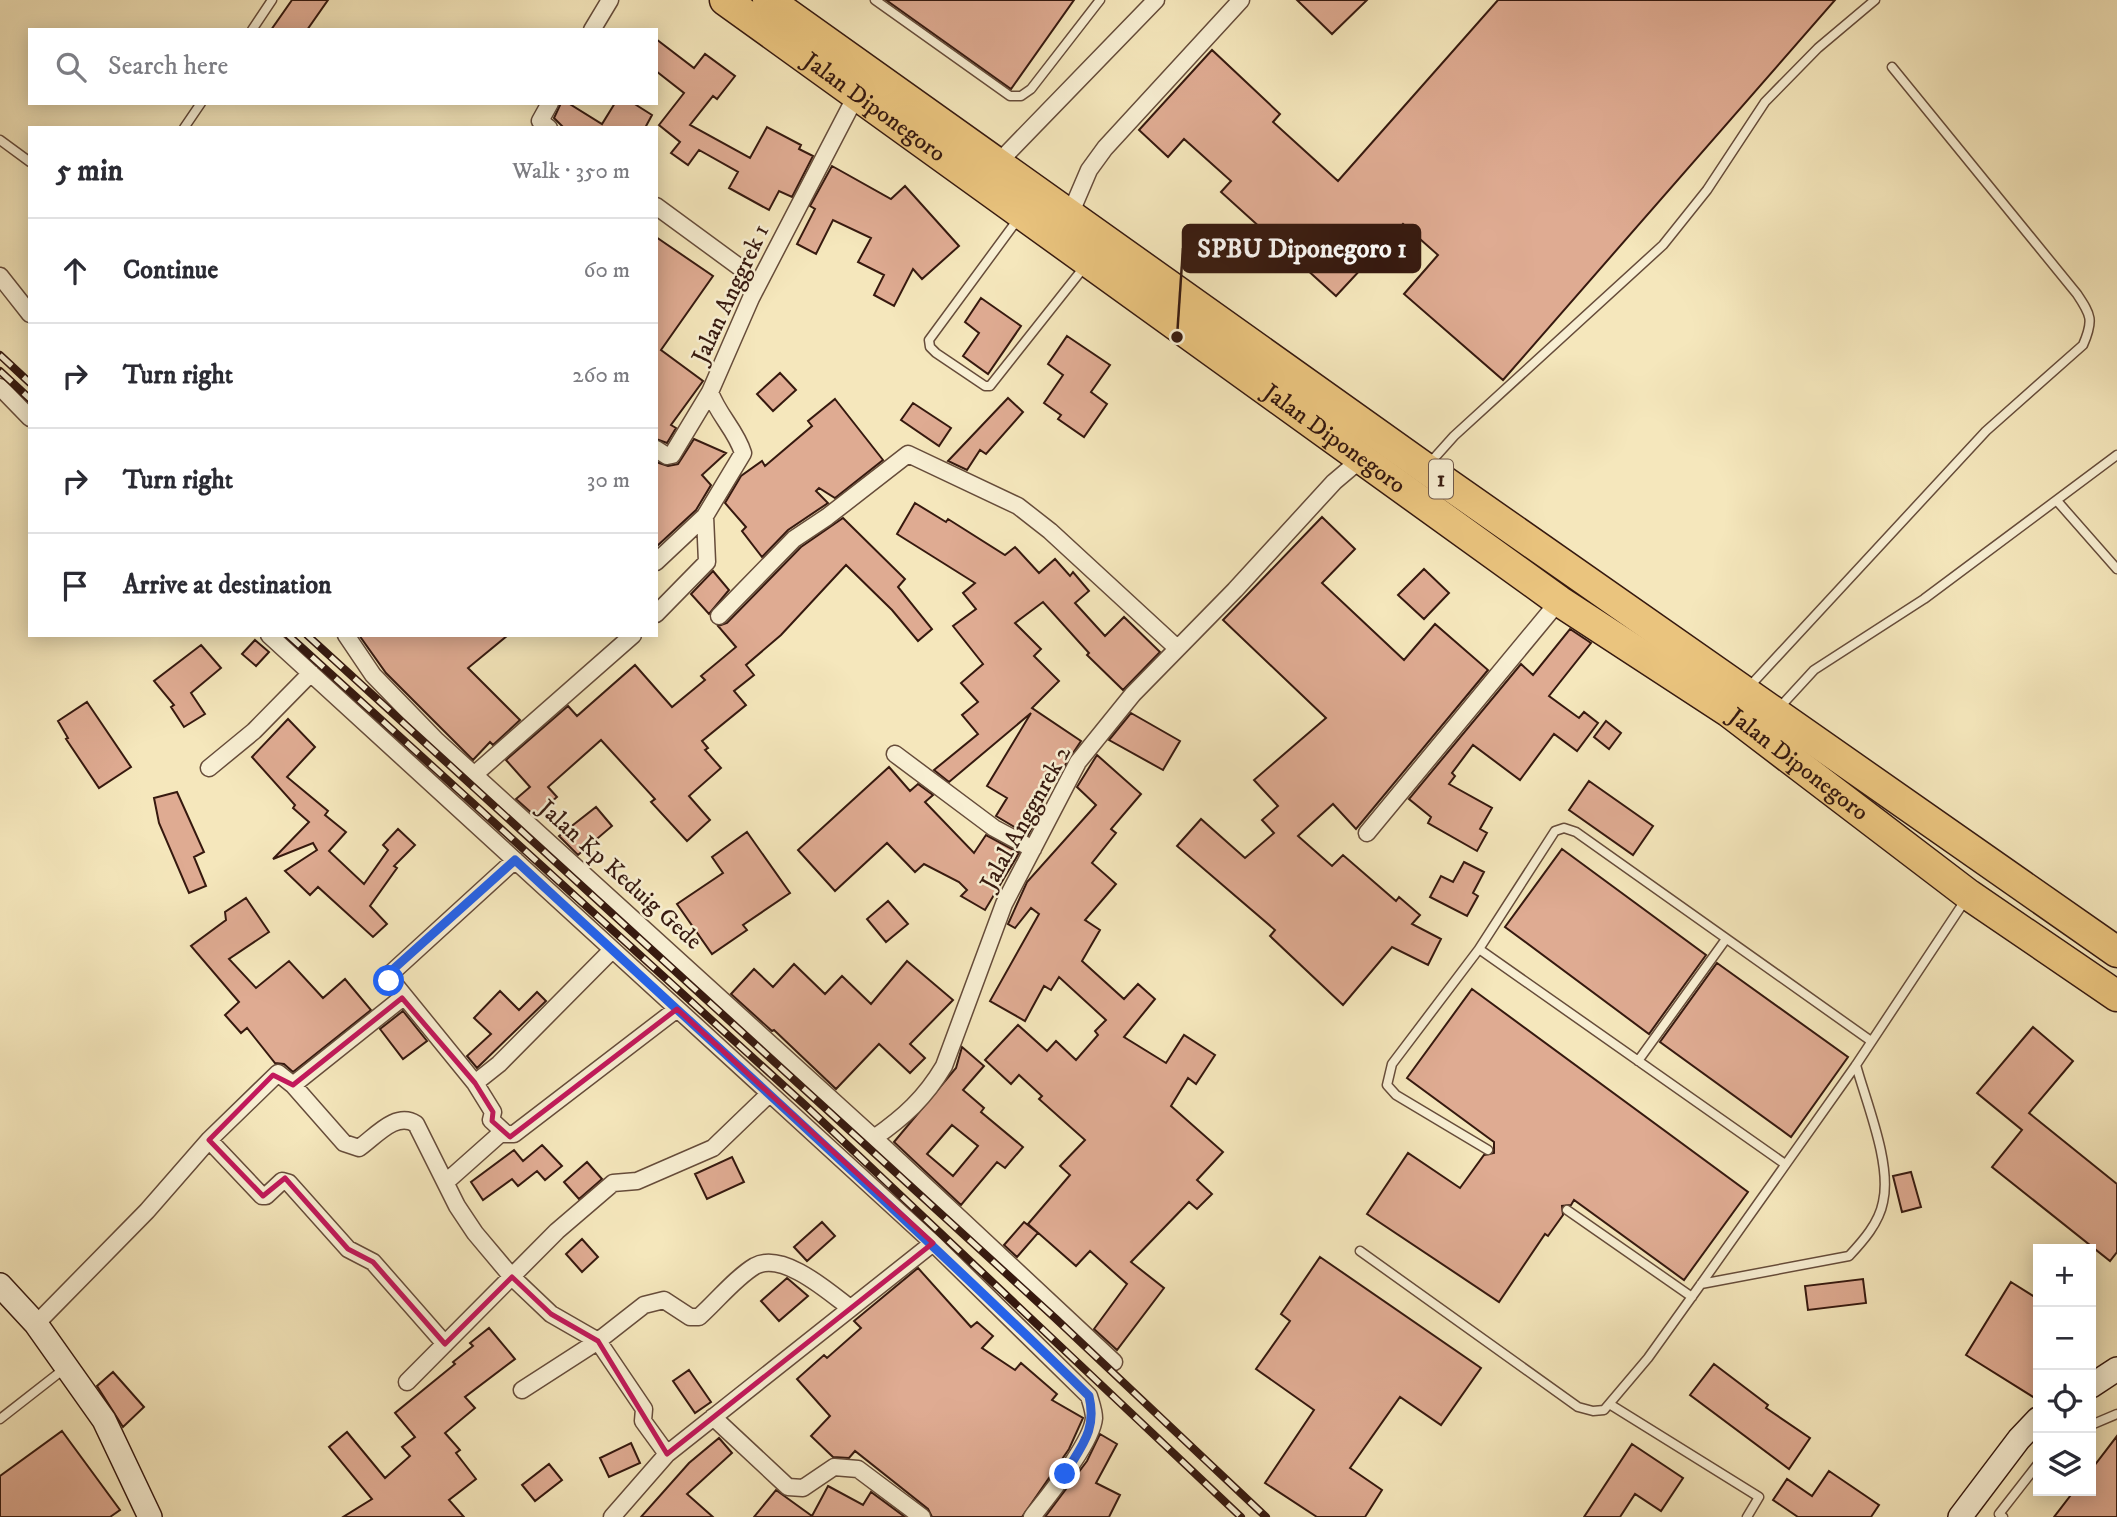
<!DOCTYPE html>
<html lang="en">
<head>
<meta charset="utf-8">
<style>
  body { margin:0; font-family:"IM FELL DW Pica",serif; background:#f7f7f7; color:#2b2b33 }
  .controls { position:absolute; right:21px; bottom:21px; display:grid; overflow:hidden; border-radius:0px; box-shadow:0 4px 18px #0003 }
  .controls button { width:63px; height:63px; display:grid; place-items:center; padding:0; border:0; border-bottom:2px solid #e1e1e2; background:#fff; color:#2b2b33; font:35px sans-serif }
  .stop { position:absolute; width:21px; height:21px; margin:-16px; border:5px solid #2563eb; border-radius:50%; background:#fff }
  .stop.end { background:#2563eb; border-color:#fff; box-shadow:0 2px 7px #0008 }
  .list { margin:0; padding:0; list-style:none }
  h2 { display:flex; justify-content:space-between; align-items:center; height:91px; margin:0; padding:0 28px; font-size:30px }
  h2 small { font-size:23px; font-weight:400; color:#7c7c81 }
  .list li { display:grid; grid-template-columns:46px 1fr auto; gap:21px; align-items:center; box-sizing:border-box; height:105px; padding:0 28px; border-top:2px solid #e1e1e2 }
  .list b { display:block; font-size:26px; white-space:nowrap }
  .list em { font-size:23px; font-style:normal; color:#7c7c81 }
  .icon { flex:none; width:38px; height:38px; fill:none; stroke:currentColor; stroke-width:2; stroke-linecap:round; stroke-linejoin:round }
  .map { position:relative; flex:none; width:2117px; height:1517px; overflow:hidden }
  .search { position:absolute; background:#fff; box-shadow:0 4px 18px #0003; left:28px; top:28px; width:630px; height:77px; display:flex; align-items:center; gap:18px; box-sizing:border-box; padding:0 24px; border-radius:0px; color:#7c7c81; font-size:26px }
  .panel { position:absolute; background:#fff; box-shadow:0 4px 18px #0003; left:28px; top:126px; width:630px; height:511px; border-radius:0px }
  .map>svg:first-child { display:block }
  .building { fill:#dfab92; stroke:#36190f; stroke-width:2; fill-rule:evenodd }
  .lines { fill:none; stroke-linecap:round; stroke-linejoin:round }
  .lane-casing { stroke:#664c3a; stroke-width:11 }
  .street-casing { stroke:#664c3a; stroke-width:19 }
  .secondary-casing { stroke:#36190f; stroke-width:26 }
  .highway-casing { stroke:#36190f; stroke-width:33 }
  .lane { stroke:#f8efd3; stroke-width:8 }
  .street { stroke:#f8efd3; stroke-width:16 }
  .secondary { stroke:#f8efd3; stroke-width:23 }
  .highway { stroke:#eac47e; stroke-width:30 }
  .rail-casing { stroke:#36190f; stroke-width:8 }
  .rail { stroke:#f8efd3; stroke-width:5; stroke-dasharray:16; stroke-linecap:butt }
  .route { stroke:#2563eb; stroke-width:9 }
  .marked { fill:none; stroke:#c2185b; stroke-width:5; stroke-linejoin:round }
  .labels { text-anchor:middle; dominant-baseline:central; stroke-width:5; stroke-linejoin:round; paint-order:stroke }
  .shield { fill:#f8efd3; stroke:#70594a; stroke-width:2 }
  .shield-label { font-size:23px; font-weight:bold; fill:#36190f }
  .street-label { font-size:24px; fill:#36190f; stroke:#f8efd3 }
  .leader { fill:none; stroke:#36190f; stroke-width:2.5 }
  .callout-dot { fill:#36190f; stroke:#f8efd3; stroke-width:2.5 }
  .callout { fill:#36190f; stroke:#36190f; stroke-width:2.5 }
  .callout-label { font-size:26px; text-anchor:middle; font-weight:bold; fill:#fff }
</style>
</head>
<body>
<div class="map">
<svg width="2117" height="1517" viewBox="0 0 2117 1517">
  <rect width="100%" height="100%" fill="#f5e7bc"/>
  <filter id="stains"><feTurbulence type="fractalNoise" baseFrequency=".00286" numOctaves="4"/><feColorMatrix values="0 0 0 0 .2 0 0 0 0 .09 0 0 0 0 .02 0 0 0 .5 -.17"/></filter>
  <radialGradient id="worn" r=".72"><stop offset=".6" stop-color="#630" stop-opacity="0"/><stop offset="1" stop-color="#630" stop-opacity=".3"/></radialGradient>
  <path class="building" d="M292,0H328L307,30H271Z
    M886,0H1074L1011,89Z
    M1297,0H1367L1332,34Z
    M1498,0H1835L1503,380L1404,294L1438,255L1403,224L1336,296L1221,192L1231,181L1184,139L1168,157L1139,130L1212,50L1280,114L1273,122L1338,181Z
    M656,39L694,68L705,54L735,76L717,99L713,96L690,125L750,158L767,127L801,145L799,149L813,156L792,197L779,191L769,210L729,188L738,172L699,150L688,165L671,153L680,142L659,125L684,93L656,71Z
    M561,103H568L602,124L615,103H633L652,115L645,128H564L554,118Z
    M832,166L891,199L905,186L959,246L922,279L913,269L894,306L874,295L884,275L858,262L871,238L833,220L816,254L797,244L815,209L810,206Z
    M656,237L713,276L661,350L703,381L671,425L676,428L667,443L656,439Z
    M981,298L1021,326L988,374L963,356L979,333L965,322Z
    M1067,336L1110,365L1091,392L1107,404L1084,437L1058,419L1061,415L1044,403L1063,375L1048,364Z
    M780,373L796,390L773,411L757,394Z
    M1008,398L1023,412L986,454L980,450L967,470L948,461Z
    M835,399L883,460L835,498L819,488L816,491L828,503L788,530L762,557L742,531L746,527L725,503L741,476L762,461L765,466L812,426L808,421Z
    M913,403L951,428L939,446L901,420Z
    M694,439L726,453L702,475L711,485L696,510L656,547V462L668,466L678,464Z
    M915,503L946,522L948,519L1005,555L1015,547L1039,573L1055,559L1070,576L1073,572L1089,591L1075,603L1105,636L1124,617L1160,652L1123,690L1087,655L1089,653L1043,602L1015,623L1041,649L1034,656L1059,681L1032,708L1081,741L1060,773L1054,767L1023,818L1034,824L1028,835L996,816L1007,798L987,786L1031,713L949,782L934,770L978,734L962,715L978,702L961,683L983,664L953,626L976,609L963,593L975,583L897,534Z
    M1322,517L1355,549L1322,583L1404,660L1435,624L1488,670L1356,829L1333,804L1298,836L1332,866L1343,855L1396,901L1399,897L1420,915L1412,924L1441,939L1428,965L1392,947L1343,1005L1270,936L1275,930L1177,846L1201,819L1245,858L1274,833L1262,820L1278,806L1254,780L1326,718L1223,620Z
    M843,518L905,579L898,587L932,629L918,641L892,610L846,565L781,635L746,665L754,675L734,691L746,705L702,741L708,748L705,750L721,768L689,796L710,820L687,841L651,802L655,799L601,740L548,787L557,797L535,816L516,799L530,787L506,760L568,706L577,716L635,665L672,707L705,680L701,676L736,647L718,626L727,623L801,547Z
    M1424,569L1449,593L1424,619L1398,595Z
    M713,571L729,590L709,614L691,594Z
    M1570,629L1591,643L1549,696L1579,718L1584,712L1598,723L1577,751L1554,734L1520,780L1473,745L1452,773L1455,776L1449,784L1492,808L1480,829L1487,833L1477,851L1428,823L1431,817L1409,799L1521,664L1533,675Z
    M359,635H508L468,668L520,720L493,745L490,742L473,760L386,673Z
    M255,640L269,652L256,666L242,654Z
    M201,645L221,668L191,693L205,714L184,727L171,707L174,705L154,681Z
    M87,702L131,767L99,788L66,739L68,738L58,721Z
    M1131,713L1180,741L1163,770L1109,740Z
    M288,719L315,747L287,777L328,811L325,815L346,832L329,851L364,884L388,850L383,845L398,829L415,845L394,866L397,868L370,906L387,924L373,937L318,887L310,895L285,871L317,850L313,843L273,859L309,822L293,808L295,805L252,757Z
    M1606,721L1621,733L1609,749L1594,737Z
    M1097,755L1141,794L1111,829L1116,833L1092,863L1116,884L1085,920L1100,930L1082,961L1124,999L1138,984L1155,999L1124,1037L1166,1063L1184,1035L1215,1055L1196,1084L1188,1078L1171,1106L1223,1152L1197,1180L1212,1194L1197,1209L1189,1202L1131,1262L1164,1288L1117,1350L1094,1329L1127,1284L1090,1251L1076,1266L1028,1224L1070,1175L1060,1166L1085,1140L1039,1099L1042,1096L1019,1075L1011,1084L985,1060L1018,1025L1047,1051L1056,1041L1076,1060L1098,1035L1095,1031L1106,1020L1059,977L1051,990L1044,986L1025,1021L990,1001L1039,914L1031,908L1015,928L1008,924L1027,882L1096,805L1077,787Z
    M889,767L910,791L918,784L933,795L925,802L974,853L986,835L1019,853L985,910L961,896L967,890L959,882L924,864L915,872L887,843L835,891L798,850Z
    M1589,781L1653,826L1633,855L1569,810Z
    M177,792L204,852L194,857L206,886L189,893L159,823L154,798Z
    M596,807L612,826L578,855L559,836Z
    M747,832L790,893L743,925L747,930L712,954L677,904L723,873L712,857Z
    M1562,849L1706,955L1649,1034L1505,927Z
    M1464,862L1484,872L1473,893L1478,896L1467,916L1430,897L1441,876L1453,882Z
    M246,898L269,932L229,959L256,988L289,961L323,998L345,979L371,1010L293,1072L284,1064L275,1063L247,1028L241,1033L225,1015L239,1002L191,946L226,920L225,912Z
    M888,901L908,924L886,942L867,919Z
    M907,961L953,1000L910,1044L925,1058L910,1073L879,1044L836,1089L774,1030L772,1031L731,994L754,969L773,987L794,964L825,994L842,976L871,1004Z
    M1717,963L1848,1057L1791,1137L1660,1042Z
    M1472,989L1748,1192L1684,1280L1574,1200L1571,1205L1562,1206L1563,1215L1548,1236L1545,1234L1499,1302L1367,1214L1408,1153L1460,1188L1484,1155L1494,1153V1142L1407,1078Z
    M500,991L519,1010L537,992L546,1001L477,1068L467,1056L491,1034L474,1018Z
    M403,1011L427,1041L403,1059L380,1029Z
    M2033,1027L2073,1061L2029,1113L2117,1184V1252L2110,1261L1992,1167L2022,1130L1977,1093Z
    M962,1047L984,1066L963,1090L984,1108L981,1112L1023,1147L1005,1168L997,1162L961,1205L894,1142L956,1068ZM952,1125L978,1146L953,1176L927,1154Z
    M542,1145L562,1166L545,1180L537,1171L518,1186L512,1179L483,1200L471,1182L514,1150L523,1161Z
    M732,1157L744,1182L707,1199L695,1174Z
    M587,1162L602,1179L579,1199L564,1182Z
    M1911,1172L1921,1207L1902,1212L1893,1176Z
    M822,1222L835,1236L807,1261L794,1247Z
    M1024,1222L1038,1233L1017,1257L1004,1245Z
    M582,1239L598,1257L582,1272L566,1254Z
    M1320,1257L1481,1368L1441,1425L1400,1397L1350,1468L1382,1490L1365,1517H1317L1265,1483L1314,1410L1256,1369L1290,1321L1281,1314Z
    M918,1268L971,1327L977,1322L993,1336L982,1348L1015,1370L1021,1363L1057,1394L1052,1400L1083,1418L1069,1449L1022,1517H932L928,1509L855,1451L849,1458L833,1457L811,1436L830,1416L797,1379L824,1355L827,1358L861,1328L854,1321Z
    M787,1278L808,1296L779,1321L761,1301Z
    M1863,1279L1866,1303L1808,1310L1805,1286Z
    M2011,1282L2038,1299V1400L1966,1355Z
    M489,1328L515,1359L465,1397L475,1408L445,1433L460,1450L456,1453L476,1479L449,1500L464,1517H343L372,1499L329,1447L347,1432L385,1478L410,1456L402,1447L415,1437L395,1413L455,1364L453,1362L473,1346L470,1343Z
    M1714,1364L1768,1405L1766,1408L1810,1438L1789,1469L1690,1395Z
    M689,1370L711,1402L695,1413L673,1381Z
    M113,1372L144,1407L123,1427L97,1386Z
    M62,1431L120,1510L110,1517H0V1476Z
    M1100,1434L1117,1444L1096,1483L1120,1495L1109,1517H1045L1087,1461Z
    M2117,1436V1517H2054L2074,1491H2091V1470Z
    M719,1438L732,1453L687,1494L713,1517H641L689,1463Z
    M631,1443L640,1463L609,1477L600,1458Z
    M1632,1444L1683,1478L1661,1511L1635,1494L1620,1517H1584Z
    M549,1464L562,1480L535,1501L522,1485Z
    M1829,1471L1879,1505L1871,1517H1798L1773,1500L1787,1479L1812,1496Z
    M828,1486L863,1505L871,1492L905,1517H754L776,1490L812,1516Z"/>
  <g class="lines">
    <defs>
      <path id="lane" d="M875,0L1010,96H1021L1031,89L1100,0
        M252,30L272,0
        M184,128L201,103
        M0,140L30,162
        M1018,219L929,340L930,347L936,353L985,386H990L1085,266
        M1428,465L1454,436L1663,245L1707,190L1765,102L1818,48L1875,0
        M2058,502L2117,569
        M1748,688L1986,431L2083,345C2094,320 2091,315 2077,294L1892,67
        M1779,708L1814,670L1924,599L2117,455
        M1479,949L1785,1164
        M1638,1061L1726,939
        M1488,1150L1396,1095L1387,1085L1392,1064L1479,949L1555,831L1564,828L1576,832L1871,1041
        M1567,1210L1692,1297
        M1360,1251L1578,1407L1593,1411L1604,1410L1648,1358L1701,1284L1856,1065L1966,899
        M1701,1284L1849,1256C1863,1241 1879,1223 1883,1202C1892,1164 1866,1102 1856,1065
        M1611,1405L1759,1497L1747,1517
        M0,1419L64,1369
        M2091,1425L2117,1414
        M2003,1517L1999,1514L2038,1464"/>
      <path id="street" d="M592,30L610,0
        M549,128L540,121L550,103
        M993,168L1156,0
        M656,206L742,269
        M1068,219L1089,170L1105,148L1241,0
        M0,276L30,314
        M0,387L30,418
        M656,449L667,456L672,455L710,392
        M656,562L705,516
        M656,614L707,562L705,516L743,453C736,430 718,415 710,392L751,298L857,94
        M719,616L794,539L827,517L908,454L1018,506L1050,531L1177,648
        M269,635L933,1243L1089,1396C1091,1403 1094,1411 1094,1418C1092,1443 1048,1496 1032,1517
        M346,635L373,675L437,741L874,1138L1114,1362
        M895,754L994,828L1033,849
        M209,768L254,731L311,673
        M475,774L633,635
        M1367,833L1559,601
        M475,1083L499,1064L612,950
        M293,1085L402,998
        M504,1132L491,1120L493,1112L475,1083L388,976L515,860
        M874,1138C904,1117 925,1098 944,1066L1004,904L1078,762L1133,694L1235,590L1334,482L1360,460
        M209,1140L262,1196H266L282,1181L289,1183L348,1249L373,1262L445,1344
        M446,1182L500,1134H514L677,1009
        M36,1324L147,1211L209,1140L278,1073L293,1085L344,1143L359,1148C376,1136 396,1111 416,1124L457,1206L475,1233L512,1277L551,1314L598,1341L644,1409L643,1421L667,1454
        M407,1382L557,1231L613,1183L637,1181L713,1148L768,1095
        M522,1390L598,1341L644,1305L664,1300L690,1317H699C717,1301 735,1278 755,1266C783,1251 829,1292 850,1308
        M713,1417L788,1487L803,1488L834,1467L858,1469L922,1517
        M612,1517L667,1454L933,1243"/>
      <path id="secondary" d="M0,1285L36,1324L104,1420L150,1517
        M2091,1386L2117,1369
        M1960,1517L2019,1439L2038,1419"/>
      <g id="highway">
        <path id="s1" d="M725,0L1559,601L1729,712L1969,895L2117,996"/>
        <path d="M768,0L1425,468L2117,952"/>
      </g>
    </defs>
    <use href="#lane" class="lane-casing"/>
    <use href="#street" class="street-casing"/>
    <use href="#secondary" class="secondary-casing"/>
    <use href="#highway" class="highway-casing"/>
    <use href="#lane" class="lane"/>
    <use href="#street" class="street"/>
    <use href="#secondary" class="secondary"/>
    <use href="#highway" class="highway"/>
    <defs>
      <path id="rail" d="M0,355L30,383
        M0,371L30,399
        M288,635L806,1106L1241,1517
        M307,635L1055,1318L1266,1517"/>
    </defs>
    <use href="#rail" class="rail-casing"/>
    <use href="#rail" class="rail"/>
  </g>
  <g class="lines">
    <path class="route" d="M389,981V973L515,860C707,1038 902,1213 1089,1396C1097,1430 1082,1445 1065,1474"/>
  </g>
  <path class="marked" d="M402,998L475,1083L493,1112L492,1121L510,1137L677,1009L933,1243L667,1454L598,1341L551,1314L512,1277L445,1344L373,1262L348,1249L285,1178L263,1196L209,1140L273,1075L293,1085Z"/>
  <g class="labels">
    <rect class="shield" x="1429" y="459.5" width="24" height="39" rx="5"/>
    <g class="shield-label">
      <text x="1441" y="479">1</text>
    </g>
    <g class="street-label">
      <text stroke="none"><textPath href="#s1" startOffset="184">Jalan Diponegoro</textPath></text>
      <text transform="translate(731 294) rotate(-65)">Jalan Anggrek 1</text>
      <text stroke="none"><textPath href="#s1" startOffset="751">Jalan Diponegoro</textPath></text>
      <text stroke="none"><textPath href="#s1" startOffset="1318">Jalan Diponegoro</textPath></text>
      <text transform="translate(1026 818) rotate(-61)">Jalal Anggnrek 2</text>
      <text transform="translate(620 875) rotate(42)">Jalan Kp Keduig Gede</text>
    </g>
  </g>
  <path class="leader" d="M1177 337L1183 248"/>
  <circle class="callout-dot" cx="1177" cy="337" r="7"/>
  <rect class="callout" x="1183" y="225" width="237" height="47" rx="7"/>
  <g class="callout-label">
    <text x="1302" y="257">SPBU Diponegoro 1</text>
  </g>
  <rect width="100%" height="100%" filter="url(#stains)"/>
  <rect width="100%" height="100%" fill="url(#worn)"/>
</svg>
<div class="controls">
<button>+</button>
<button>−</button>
<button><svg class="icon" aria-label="locate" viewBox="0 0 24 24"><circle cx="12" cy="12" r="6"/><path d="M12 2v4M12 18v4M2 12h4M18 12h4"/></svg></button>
<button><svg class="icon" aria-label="layers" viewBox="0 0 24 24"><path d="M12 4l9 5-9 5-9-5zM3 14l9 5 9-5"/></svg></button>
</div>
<div class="stop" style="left:389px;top:981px"></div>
<div class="stop end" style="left:1065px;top:1474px"></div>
<div class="search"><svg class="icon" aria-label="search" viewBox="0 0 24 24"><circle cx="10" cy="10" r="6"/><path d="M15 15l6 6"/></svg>Search here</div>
<section class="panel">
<h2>5 min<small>Walk · 350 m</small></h2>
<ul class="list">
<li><svg class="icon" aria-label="ahead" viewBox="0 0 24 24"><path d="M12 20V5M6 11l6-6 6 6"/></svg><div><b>Continue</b></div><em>60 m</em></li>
<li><svg class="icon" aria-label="right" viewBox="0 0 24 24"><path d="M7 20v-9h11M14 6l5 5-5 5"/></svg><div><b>Turn right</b></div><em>260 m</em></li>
<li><svg class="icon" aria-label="right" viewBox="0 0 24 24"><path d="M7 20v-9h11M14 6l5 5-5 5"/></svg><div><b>Turn right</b></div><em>30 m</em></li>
<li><svg class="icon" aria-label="arrive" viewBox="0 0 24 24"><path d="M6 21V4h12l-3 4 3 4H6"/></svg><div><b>Arrive at destination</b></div></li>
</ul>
</section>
</div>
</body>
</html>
